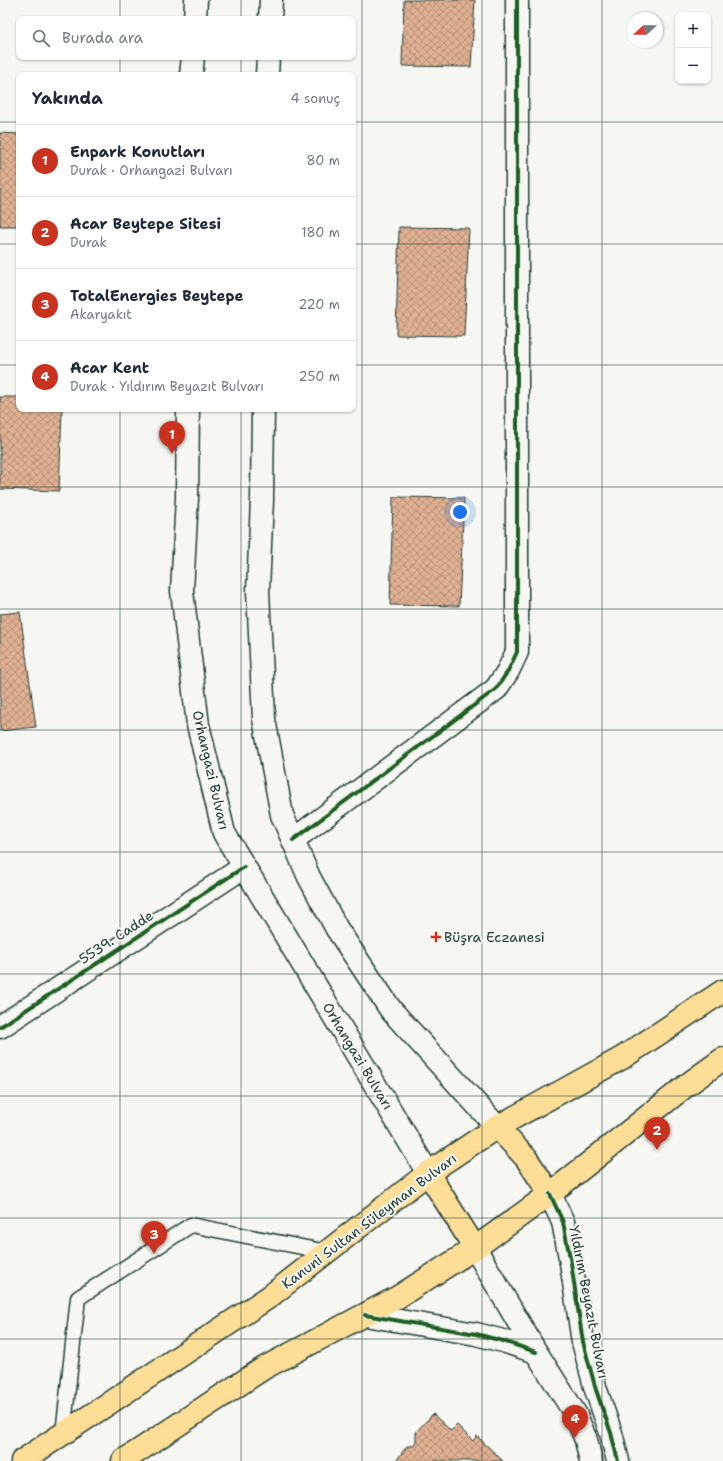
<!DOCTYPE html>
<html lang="tr">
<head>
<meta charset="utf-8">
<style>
  body { margin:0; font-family:"Shantell Sans",sans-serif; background:#f2f2f3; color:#1f2937 }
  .controls { position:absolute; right:12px; top:12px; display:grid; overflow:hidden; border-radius:8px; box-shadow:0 1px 3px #0004 }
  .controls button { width:36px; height:36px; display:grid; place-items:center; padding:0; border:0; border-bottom:1px solid #e0e1e3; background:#fff; color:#1f2937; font:20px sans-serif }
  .compass { position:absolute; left:627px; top:12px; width:36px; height:36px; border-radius:50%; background:#fff; box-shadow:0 1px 3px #0004; rotate:249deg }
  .you { position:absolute; left:460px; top:512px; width:14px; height:14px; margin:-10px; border:3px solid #fff; border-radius:50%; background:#1a73e8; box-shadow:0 0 0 6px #1a73e833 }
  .badge { display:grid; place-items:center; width:26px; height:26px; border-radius:50%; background:#c8321e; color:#fff; font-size:13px; font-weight:700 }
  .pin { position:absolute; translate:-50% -33px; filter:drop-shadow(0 1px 2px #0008) }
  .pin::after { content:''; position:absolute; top:21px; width:14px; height:12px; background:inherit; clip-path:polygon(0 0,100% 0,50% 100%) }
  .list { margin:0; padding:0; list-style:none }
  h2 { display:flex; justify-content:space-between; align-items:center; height:52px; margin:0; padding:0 16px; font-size:17px }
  h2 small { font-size:13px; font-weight:400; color:#747a83 }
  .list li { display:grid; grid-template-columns:26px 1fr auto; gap:12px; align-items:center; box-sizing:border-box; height:72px; padding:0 16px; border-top:1px solid #e0e1e3 }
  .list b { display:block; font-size:15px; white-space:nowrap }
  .list p { margin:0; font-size:13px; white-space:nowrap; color:#747a83 }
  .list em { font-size:13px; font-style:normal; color:#747a83 }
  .icon { flex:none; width:22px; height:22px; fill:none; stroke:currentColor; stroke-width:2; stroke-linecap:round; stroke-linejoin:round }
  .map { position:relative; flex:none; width:723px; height:1461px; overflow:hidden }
  .search { position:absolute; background:#fff; box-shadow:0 1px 3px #0004; left:16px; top:16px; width:340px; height:44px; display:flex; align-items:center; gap:10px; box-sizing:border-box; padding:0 14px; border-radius:8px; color:#747a83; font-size:15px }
  .panel { position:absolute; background:#fff; box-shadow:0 1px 3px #0004; left:16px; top:72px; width:340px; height:340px; border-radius:8px }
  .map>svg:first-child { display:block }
  .building { fill:url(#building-cross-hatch); stroke:#1f3d34 }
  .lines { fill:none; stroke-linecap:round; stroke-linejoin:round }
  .lane-casing { stroke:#1f3d34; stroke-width:17 }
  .street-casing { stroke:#1f3d34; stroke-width:25 }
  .secondary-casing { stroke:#1f3d34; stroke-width:25 }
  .primary-casing { stroke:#1f3d34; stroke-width:25 }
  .lane { stroke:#f6f6f2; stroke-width:14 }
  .street { stroke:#f6f6f2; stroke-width:22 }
  .secondary { stroke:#f6f6f2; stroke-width:22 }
  .primary { stroke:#fedd96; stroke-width:22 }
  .cycleway-casing { stroke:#f6f6f2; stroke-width:6 }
  .cycleway { stroke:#1b5e20; stroke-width:4 }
  .grid { fill:none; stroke:#1f3d34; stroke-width:1; stroke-opacity:0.55 }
  .poi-dot { fill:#c8321e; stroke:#f6f6f2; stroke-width:1.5 }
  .labels { text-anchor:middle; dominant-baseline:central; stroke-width:4; stroke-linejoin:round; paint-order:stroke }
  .street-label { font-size:14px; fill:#1f3d34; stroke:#f6f6f2 }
  .poi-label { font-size:14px; fill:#1f3d34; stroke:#f6f6f2; text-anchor:start }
</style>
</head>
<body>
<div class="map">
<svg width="723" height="1461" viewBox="0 0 723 1461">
  <defs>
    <pattern id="building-cross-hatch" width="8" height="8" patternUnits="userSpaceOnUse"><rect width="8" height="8" fill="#e0b092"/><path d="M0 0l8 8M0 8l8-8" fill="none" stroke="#b59078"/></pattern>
  </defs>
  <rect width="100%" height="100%" fill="#f6f6f2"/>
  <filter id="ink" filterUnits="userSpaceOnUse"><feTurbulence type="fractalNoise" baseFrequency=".025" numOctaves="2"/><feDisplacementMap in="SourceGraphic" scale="8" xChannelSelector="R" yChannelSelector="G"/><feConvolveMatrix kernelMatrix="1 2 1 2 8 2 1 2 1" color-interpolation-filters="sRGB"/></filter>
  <g filter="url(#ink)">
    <path class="building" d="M404,0H475L471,67L402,66Z
      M0,133L19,134V226H0Z
      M399,227L469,228L464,336L396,335Z
      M0,397H19V409H62L59,491L0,489Z
      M393,497L464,498L459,606L390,605Z
      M20,612L36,727L0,731V614Z
      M433,1414L451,1431L457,1425L473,1441L477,1436L503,1461H396L407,1446H413L416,1441V1432Z"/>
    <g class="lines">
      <defs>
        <path id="lane" d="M63,1434L78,1298L191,1225L327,1252"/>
        <path id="street" d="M293,840L496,689L508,671L517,652V0
          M0,1027L244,867"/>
        <path id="secondary" d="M195,19L196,0
          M270,19L271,0
          M191,75L193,57
          M267,75L268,57
          M188,409L187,498L182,591L198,725L224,833L428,1173
          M263,409L262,500L258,591L264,719L282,815L309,877L337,929L391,1010L497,1127
          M550,1194L563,1222L571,1263L583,1342L596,1390L611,1433L618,1461
          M475,1248L536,1352L576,1415L586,1440L591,1461
          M365,1315L476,1334L503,1341L536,1352"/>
        <path id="primary" d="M497,1127L526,1158L550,1194
          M428,1173L475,1248
          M22,1461L269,1297L428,1173L497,1127L622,1058L723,991
          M123,1461L264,1368L398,1297L475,1248L550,1194L687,1085L723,1059"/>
      </defs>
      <use href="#lane" class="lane-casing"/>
      <use href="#street" class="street-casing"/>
      <use href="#secondary" class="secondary-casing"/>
      <use href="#primary" class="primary-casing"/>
      <use href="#lane" class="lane"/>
      <use href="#street" class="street"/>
      <use href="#secondary" class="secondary"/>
      <use href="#primary" class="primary"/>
      <defs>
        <path id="cycleway" d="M293,840L496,689L508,671L517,652V0
          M0,1027L244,867
          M550,1194L563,1222L571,1263L583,1342L596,1390L611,1433L618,1461
          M365,1315L476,1334L503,1341L536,1352"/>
      </defs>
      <use href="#cycleway" class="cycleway-casing"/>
      <use href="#cycleway" class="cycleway"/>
    </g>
  </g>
  <path class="grid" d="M120,0V19M241,0V19M362,0V1461M482,0V1461M602,0V1461M120,57V75M241,57V75M0,122H19M353,122H723M0,244H19M353,244H723M0,365H19M353,365H723M120,409V1461M241,409V1461M0,487H723M0,609H723M0,730H723M0,852H723M0,974H723M0,1096H723M0,1218H723M0,1339H723"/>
  <path class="poi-dot" d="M434 931h4v4h4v4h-4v4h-4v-4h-4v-4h4z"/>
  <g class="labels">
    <g class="street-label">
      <text transform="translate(211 770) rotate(77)">Orhangazi Bulvarı</text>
      <text transform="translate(116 937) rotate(-33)">5539. Cadde</text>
      <text transform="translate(358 1056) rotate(59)">Orhangazi Bulvarı</text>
      <text transform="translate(369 1221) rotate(-37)">Kanuni Sultan Süleyman Bulvarı</text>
      <text transform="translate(589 1302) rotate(79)">Yıldırım Beyazıt Bulvarı</text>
    </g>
    <g class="poi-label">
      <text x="444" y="937">Büşra Eczanesi</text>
    </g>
  </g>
</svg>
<div class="controls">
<button>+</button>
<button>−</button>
</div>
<svg class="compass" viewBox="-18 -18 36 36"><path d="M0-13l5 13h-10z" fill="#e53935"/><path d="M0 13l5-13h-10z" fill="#747a83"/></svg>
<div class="you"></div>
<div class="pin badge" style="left:172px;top:454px">1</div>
<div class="pin badge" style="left:657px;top:1150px">2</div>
<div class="pin badge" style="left:154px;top:1254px">3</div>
<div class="pin badge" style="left:575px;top:1438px">4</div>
<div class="search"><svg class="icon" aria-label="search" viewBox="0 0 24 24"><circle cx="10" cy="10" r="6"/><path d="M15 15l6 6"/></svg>Burada ara</div>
<section class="panel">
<h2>Yakında<small>4 sonuç</small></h2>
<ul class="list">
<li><span class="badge">1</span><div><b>Enpark Konutları</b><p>Durak · Orhangazi Bulvarı</p></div><em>80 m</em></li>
<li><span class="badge">2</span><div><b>Acar Beytepe Sitesi</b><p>Durak</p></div><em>180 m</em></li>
<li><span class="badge">3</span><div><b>TotalEnergies Beytepe</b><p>Akaryakıt</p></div><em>220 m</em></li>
<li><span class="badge">4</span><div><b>Acar Kent</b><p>Durak · Yıldırım Beyazıt Bulvarı</p></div><em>250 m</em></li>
</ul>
</section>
</div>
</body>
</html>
